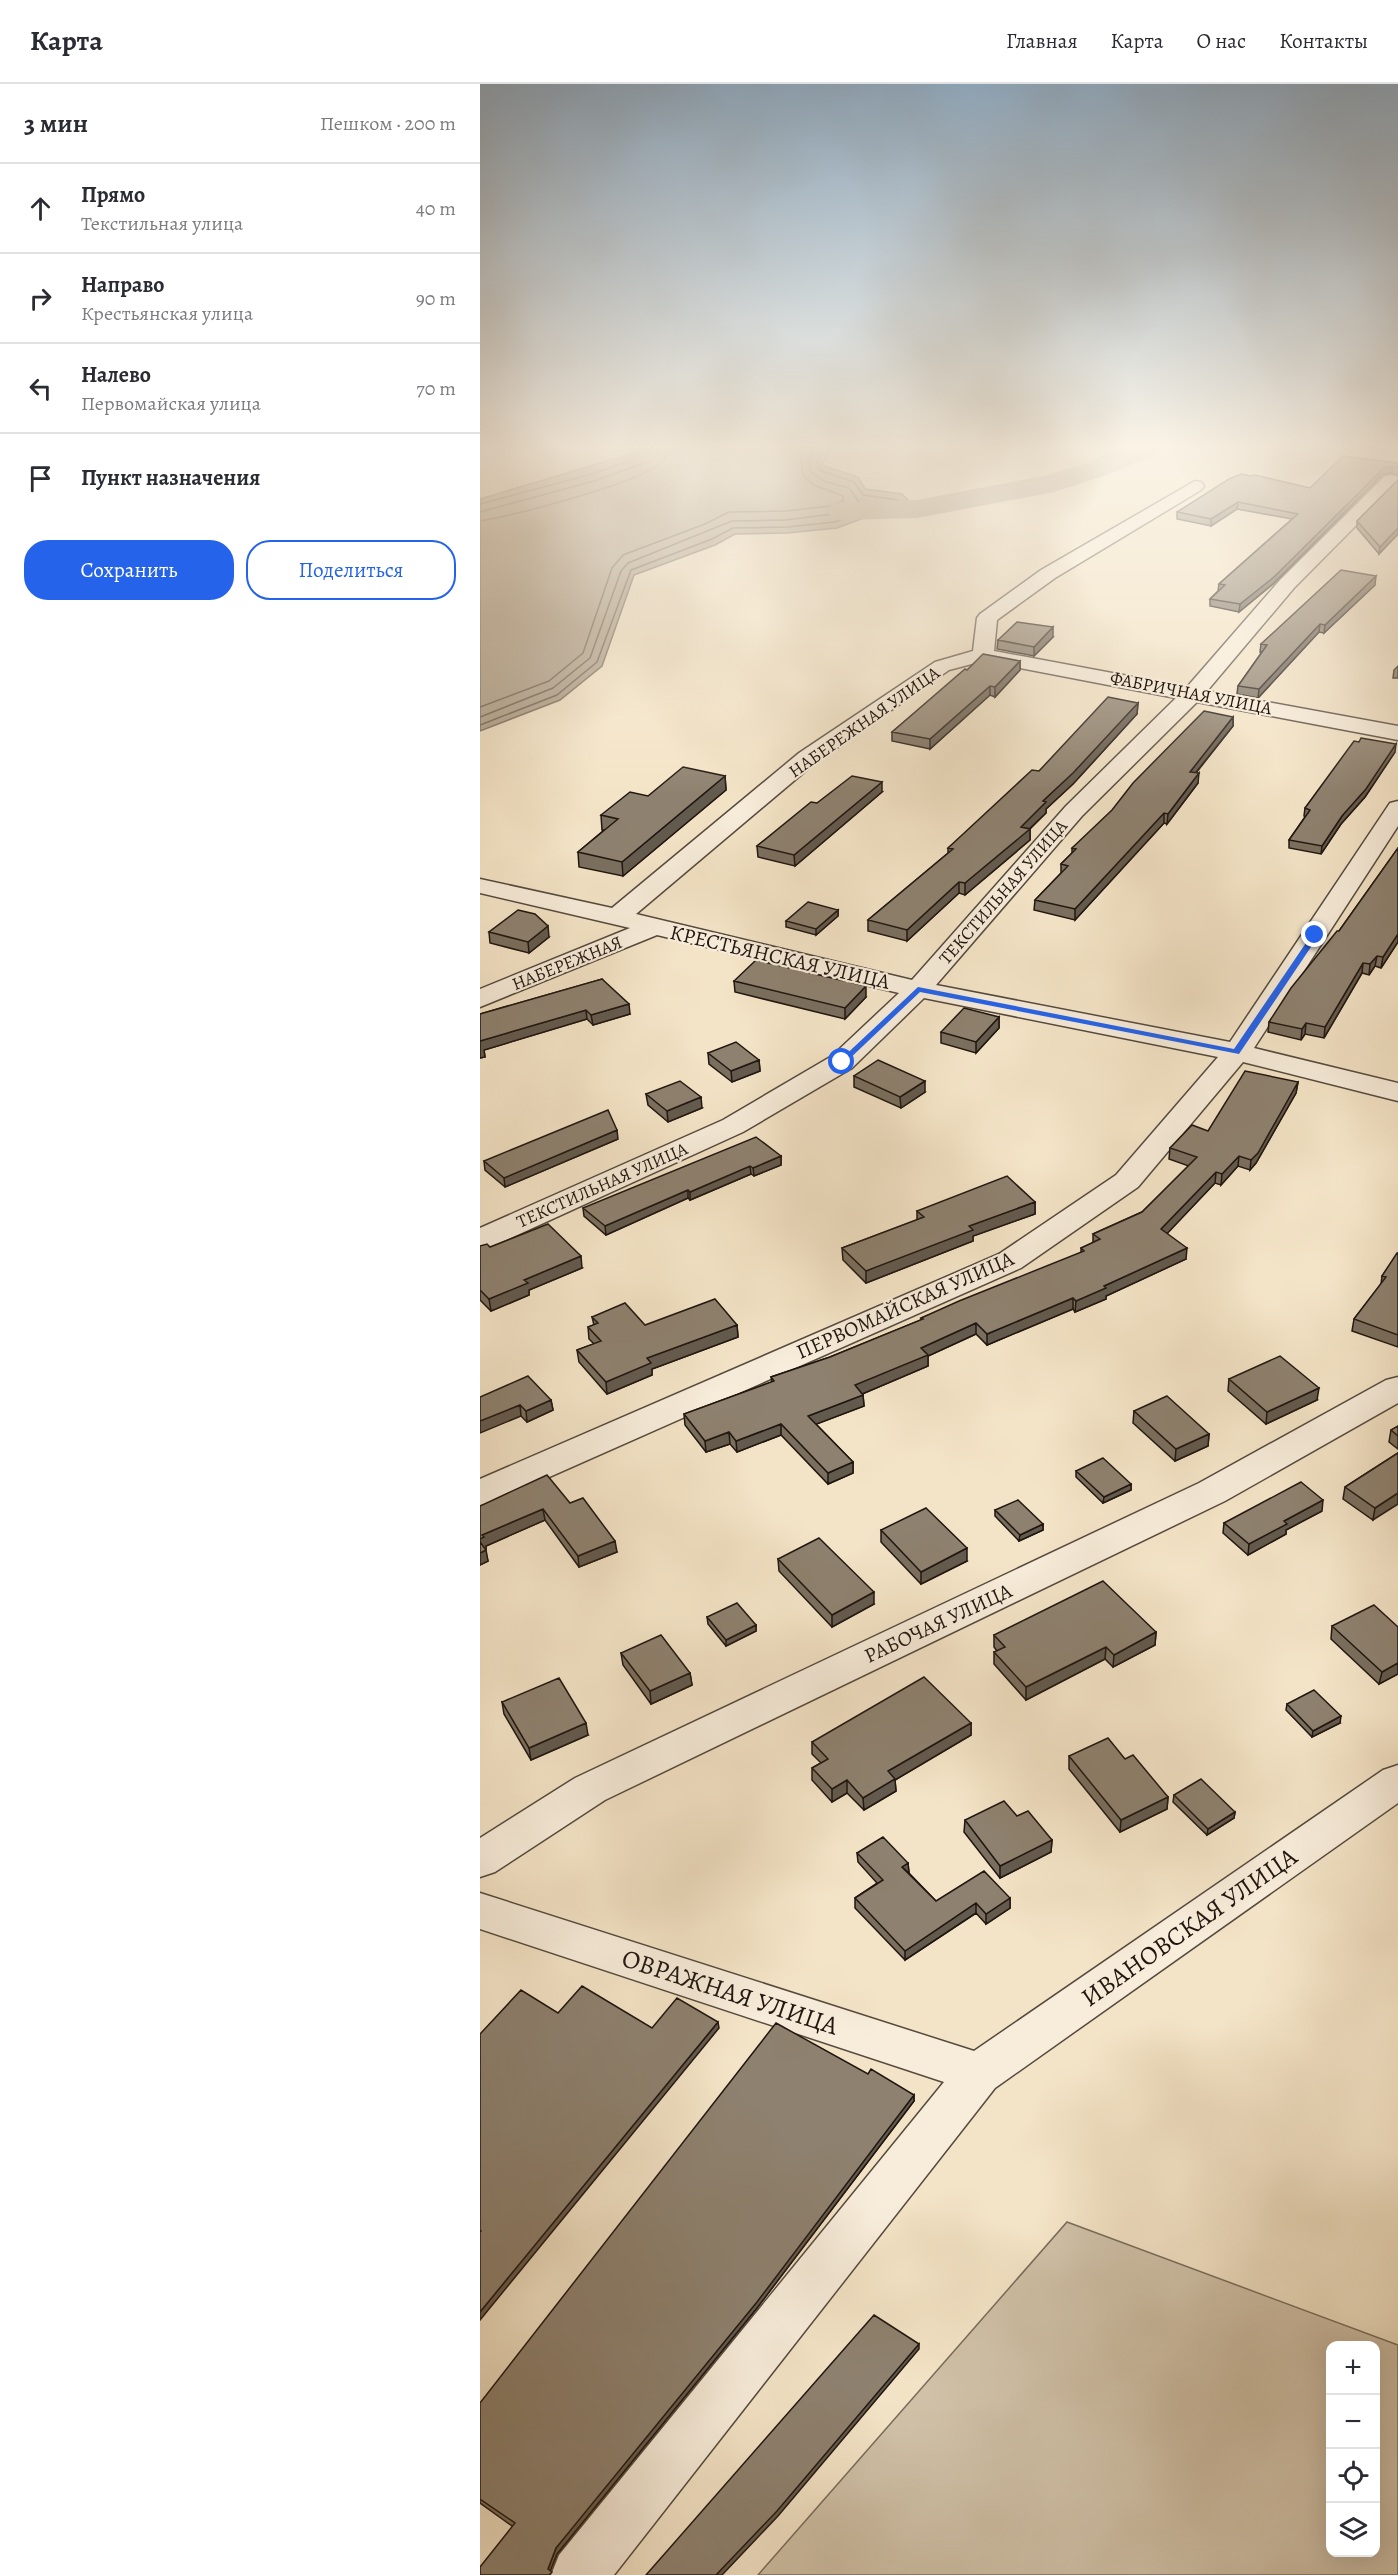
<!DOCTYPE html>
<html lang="ru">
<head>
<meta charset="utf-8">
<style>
  body { margin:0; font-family:Alegreya,serif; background:#f7f7f7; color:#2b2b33 }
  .controls { position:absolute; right:18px; bottom:18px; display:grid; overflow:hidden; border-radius:12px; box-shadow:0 6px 24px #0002 }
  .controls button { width:54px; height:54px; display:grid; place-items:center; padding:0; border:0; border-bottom:2px solid #e1e1e2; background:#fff; color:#2b2b33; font:30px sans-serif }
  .stop { position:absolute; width:18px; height:18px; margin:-14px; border:4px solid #2563eb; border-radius:50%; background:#fff }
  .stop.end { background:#2563eb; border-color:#fff; box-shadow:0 2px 6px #0008 }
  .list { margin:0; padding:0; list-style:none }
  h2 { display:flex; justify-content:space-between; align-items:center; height:78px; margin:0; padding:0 24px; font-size:26px }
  h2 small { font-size:20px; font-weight:400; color:#7c7c81 }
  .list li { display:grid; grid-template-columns:39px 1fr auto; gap:18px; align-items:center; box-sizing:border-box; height:90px; padding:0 24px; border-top:2px solid #e1e1e2 }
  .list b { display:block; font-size:22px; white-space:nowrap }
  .list p { margin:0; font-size:20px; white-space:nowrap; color:#7c7c81 }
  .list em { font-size:20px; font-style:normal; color:#7c7c81 }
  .actions { display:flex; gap:12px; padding:18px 24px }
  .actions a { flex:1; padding:14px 0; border:2px solid #2563eb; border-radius:24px; text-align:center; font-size:21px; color:#2563eb }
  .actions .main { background:#2563eb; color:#fff }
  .icon { flex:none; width:33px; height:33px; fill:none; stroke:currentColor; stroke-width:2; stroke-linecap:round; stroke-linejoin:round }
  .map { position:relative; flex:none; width:918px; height:2491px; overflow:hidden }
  header { display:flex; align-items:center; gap:36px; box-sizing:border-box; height:84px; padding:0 30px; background:#fff; border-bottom:2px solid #e1e1e2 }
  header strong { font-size:28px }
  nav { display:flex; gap:33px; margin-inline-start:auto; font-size:21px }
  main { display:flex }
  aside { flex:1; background:#fff }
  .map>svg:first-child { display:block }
  .green { fill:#d0c1a8; stroke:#786c5c; stroke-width:1.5; fill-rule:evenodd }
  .water { fill:#ac9e89; stroke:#746859; stroke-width:1.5 }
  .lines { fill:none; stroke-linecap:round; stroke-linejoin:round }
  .shore { stroke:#665a4c; stroke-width:1.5 }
  .river { fill:#ac9e89; fill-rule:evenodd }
  .minor-casing { stroke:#554a3e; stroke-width:3 }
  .minor { fill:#f8eddb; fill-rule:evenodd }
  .wall { fill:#7a6f5f; stroke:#201610; stroke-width:1.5 }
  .shaded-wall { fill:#635a4e; stroke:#201610; stroke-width:1.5 }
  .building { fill:#8e816f; stroke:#201610; stroke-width:1.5 }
  .route { fill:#2563eb }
  .labels { text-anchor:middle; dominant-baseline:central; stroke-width:4.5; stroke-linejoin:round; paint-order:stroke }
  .far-street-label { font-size:18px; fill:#201610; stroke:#f8eddb }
  .street-label { font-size:21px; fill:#201610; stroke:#f8eddb }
  .near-street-label { font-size:26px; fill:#201610; stroke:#f8eddb }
</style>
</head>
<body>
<header>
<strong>Карта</strong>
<nav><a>Главная</a><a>Карта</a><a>О нас</a><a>Контакты</a></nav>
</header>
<main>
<aside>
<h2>3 мин<small>Пешком · 200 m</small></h2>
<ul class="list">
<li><svg class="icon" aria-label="ahead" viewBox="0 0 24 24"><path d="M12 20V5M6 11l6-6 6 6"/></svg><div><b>Прямо</b><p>Текстильная улица</p></div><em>40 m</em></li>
<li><svg class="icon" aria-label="right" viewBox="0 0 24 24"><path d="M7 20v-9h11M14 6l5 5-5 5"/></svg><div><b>Направо</b><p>Крестьянская улица</p></div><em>90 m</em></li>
<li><svg class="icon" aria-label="left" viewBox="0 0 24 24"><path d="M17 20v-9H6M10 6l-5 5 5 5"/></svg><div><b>Налево</b><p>Первомайская улица</p></div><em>70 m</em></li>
<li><svg class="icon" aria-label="arrive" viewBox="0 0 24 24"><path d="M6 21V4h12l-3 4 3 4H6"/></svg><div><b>Пункт назначения</b></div></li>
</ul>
<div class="actions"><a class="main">Сохранить</a><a>Поделиться</a></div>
</aside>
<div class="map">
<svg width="918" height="2491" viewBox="0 0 918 2491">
  <rect width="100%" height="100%" fill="#f4e4c7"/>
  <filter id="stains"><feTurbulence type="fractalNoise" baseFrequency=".00333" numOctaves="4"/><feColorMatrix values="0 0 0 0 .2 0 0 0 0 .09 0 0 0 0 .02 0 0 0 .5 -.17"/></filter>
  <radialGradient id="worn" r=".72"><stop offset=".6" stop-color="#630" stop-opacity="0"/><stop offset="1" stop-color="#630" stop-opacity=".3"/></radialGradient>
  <path class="green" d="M587,2138L918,2261V2491H278ZM850,2262H896V2468H850Z"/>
  <path class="water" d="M181,361H353L342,381L378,393L385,405L422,410L437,425L389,432L357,444L307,449L255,450L235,461L154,491L122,582L80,616L0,647V415Z"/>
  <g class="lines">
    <path class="shore" d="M0,420L112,390L168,370L172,361
      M0,428L114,397L170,377L178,371L180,361
      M0,437C35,431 161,399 184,377L189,361
      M0,623L69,597L103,569L132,484L143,471L225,440L249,428L306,427L351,422L363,417V412L334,401L323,391L321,373L325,361
      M0,633L73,604L110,574L141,487L148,479L252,437L306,436L353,430L378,421L379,418L369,404L346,398L331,388L329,377L336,361
      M0,641L77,611L117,578L151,486L232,455L253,444L307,443L355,438L387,426L420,421L418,416L383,411L374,398L339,386L337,378L346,361"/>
    <path class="river" d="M649,361H687L683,367L627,391L574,408L437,434L362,436L351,433L347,427L351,421L362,418L437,416L568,391L607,379Z"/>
    <defs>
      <path id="minor" d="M911,391L918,393L917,400L814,504L727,607L918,642V656L717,618L602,732L456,901L750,958L910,719L918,717V742L774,964L918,999V1017L763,978L658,1103L541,1184L13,1418L0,1421V1395L519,1170L636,1091L738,973L444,914L372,984L263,1048L11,1163L0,1165V1144L243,1036L352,972L419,909L177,851L0,923V905L150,844L0,809V795L132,824L319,669L455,578L493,567L497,534L500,530L561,486L715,397L721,398L724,402L721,406L575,494L517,536L514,567L707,603L800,496L905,392ZM503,577L696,614L586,722L432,896L156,830L335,679L469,586Z
        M918,1293V1319L745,1417L125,1716L15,1788L0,1793V1754L95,1694L719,1399L906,1296Z
        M918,1681V1719L515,2004L134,2491H71L79,2471L464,1998L0,1845V1809L494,1967L903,1686Z"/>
    </defs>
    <use href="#minor" class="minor-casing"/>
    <use href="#minor" class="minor"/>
  </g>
  <path class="wall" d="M918,379V391L912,389L903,390L793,500L759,528L730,522V515L738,507L739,500L812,435L757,425L731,442L697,435V428L830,404Z
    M918,396V450L899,470L877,444V437Z
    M895,501L844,549L839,548L778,614L757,610L758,602L782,568H780L781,560Z
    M573,553L554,572L517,565L518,556Z
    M540,577V586L515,613L510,611L450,665L412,657V648L487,586Z
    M918,582V594H913L914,586Z
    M658,619L657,630L593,700L566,725V729L550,745V756L485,811L479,809L427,857L388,847V836L468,769V764L559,687Z
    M753,633V642L716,689L718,699L687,740L684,739L595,836L554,826L555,816L581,789V780L592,769V764Z
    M915,668L885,713L861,740L841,770L809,764V756L825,733L824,732L825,724Z
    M245,692L246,706L143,792L99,783L98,768L124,746H122L121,731Z
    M402,708L315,782L278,773L277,762L337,719Z
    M918,764V858L901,884L895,882L889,891L882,889L844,954L825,950L821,956L788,948L789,938L859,847Z
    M358,826V832L336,851L306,843V837Z
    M9,848L69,853L49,869L10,859Z
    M122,895L150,930L113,941L107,935L4,966L5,973L0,974V930Z
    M254,897L386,913L365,935L255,908Z
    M519,933V944L496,969L461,959V948Z
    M228,969L279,976L280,987L252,998L229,980Z
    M374,992L445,1008L421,1024L374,1003Z
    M818,998L816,1009L776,1079L770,1086L758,1082L741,1101L735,1099L687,1149L706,1175L626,1212V1215L595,1228L593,1225L507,1261L496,1250L448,1272V1282L382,1310L383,1311L384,1322L336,1340L373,1378V1389L348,1400L301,1351L257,1368L250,1360L226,1368L205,1341L204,1330L292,1298L291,1293L350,1273L441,1236V1234L601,1169V1164L613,1159V1150L662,1128L709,1082L689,1075L690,1064L728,1047Z
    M166,1010L222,1024L188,1038L168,1021Z
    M138,1055L25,1103L5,1086L4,1077Z
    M301,1072V1081L274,1092L271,1090L210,1116L208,1114L126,1151L104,1132L103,1124Z
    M555,1118V1130L493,1152V1157L386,1199L363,1176L362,1164L437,1136V1127Z
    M0,1162L10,1163L102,1184L49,1206V1211L11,1227L0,1216Z
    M918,1169V1263L872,1247L874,1235L901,1200L902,1192Z
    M112,1233L165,1241H257L258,1253L172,1285V1291L127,1310L99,1278L97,1266L114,1260L109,1255L108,1243L114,1241Z
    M749,1295L837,1316L786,1340L748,1307Z
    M0,1313L71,1316L73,1326L47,1338L41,1332Z
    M654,1327L729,1350L728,1362L695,1377L653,1339Z
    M918,1342V1365L909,1358L911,1346Z
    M918,1369L893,1436L863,1415L865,1403Z
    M596,1387L651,1400V1406L623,1419L596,1393Z
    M90,1419L137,1468L99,1483L65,1436L6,1462V1465H5L8,1477L0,1481V1422Z
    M515,1426L563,1440V1446L539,1457L515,1432Z
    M842,1427L806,1446V1450L768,1471L743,1449L744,1439Z
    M401,1446L487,1477L441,1500L401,1458Z
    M298,1475L394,1520L352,1543L299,1487Z
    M227,1533L276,1541V1547L246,1562L228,1540Z
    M852,1542L918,1543V1590L899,1600L851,1555Z
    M676,1548L675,1561L633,1583L625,1575L546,1616L514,1580V1568L517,1567L514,1563V1551Z
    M141,1569L210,1589L212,1601L171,1620L143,1581Z
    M22,1618L108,1651L51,1676L24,1630Z
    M807,1620L860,1639L832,1653L806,1626Z
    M491,1639V1651L415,1696L416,1707L384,1726L367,1709L352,1718L332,1696V1684L341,1679L332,1670V1658Z
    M589,1672L645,1675L688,1713L687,1725L640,1748L589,1685Z
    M694,1711L755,1728L754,1734L727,1751L693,1718Z
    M537,1732L572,1756L571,1768L520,1794L484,1748L485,1736Z
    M377,1769L428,1779L429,1789L456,1817L530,1814V1824L506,1840L496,1829L425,1876L375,1824V1814L397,1799L378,1778Z
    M388,1990L434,2011V2017L277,2224L77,2470L70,2487L32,2442L0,2419V2319Z"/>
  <path class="shaded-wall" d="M912,382V389L903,390L793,500L759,528L760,520L904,384Z
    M758,418L757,425L731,442V435Z
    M918,444V450L899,470L900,463Z
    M896,492L895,501L844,549L845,541Z
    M840,540L839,548L778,614L779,605Z
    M573,543V553L554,572V563Z
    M540,577V586L515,613V603Z
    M510,602V611L450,665V655Z
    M658,619L657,630L593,700L566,725V729L547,747L550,745V756L485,811V799L541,743L563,717Z
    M753,633V642L709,697L710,688Z
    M916,660L915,668L885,713L861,740L841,770L842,762L862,732Z
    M719,689L718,699L687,740L688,730Z
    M245,692L246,706L143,792L142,778Z
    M402,698V708L315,782L314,771Z
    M684,729V739L595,836V825Z
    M479,798V809L427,857V846Z
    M358,826V832L336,851V845Z
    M68,842L69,853L49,869L48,858Z
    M918,850V858L901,884L903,873Z
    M897,872L895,882L889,891L890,880Z
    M883,879L882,889L844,954L845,943Z
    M386,902V913L365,935V924Z
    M149,920L150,930L113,941L111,931Z
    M106,926L107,935L4,966L5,973L0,974V957Z
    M519,933V944L496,969V958Z
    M826,939L825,950L821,956L822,945Z
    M279,976L280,987L252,998L251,987Z
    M445,997V1008L421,1024L420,1013Z
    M818,998L816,1009L776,1079L770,1086L771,1076Z
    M221,1013L222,1024L188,1038L187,1027Z
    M137,1046L138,1055L25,1103L24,1094Z
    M301,1072V1081L274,1092L273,1084Z
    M759,1072L758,1082L741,1101L742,1090Z
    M270,1082L271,1090L210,1116V1108Z
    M736,1088L735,1099L681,1156V1145Z
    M208,1106V1114L126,1151L125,1142Z
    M555,1118V1130L493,1152V1157L386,1199V1187L489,1142Z
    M707,1164L706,1175L626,1212V1215L595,1228L596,1217L624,1202Z
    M101,1172L102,1184L49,1206V1211L11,1227L9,1215L44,1196Z
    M593,1214V1225L507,1261V1250Z
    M496,1239V1250L448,1272V1282L375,1313V1301L441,1264Z
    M257,1241L258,1253L172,1285V1291L127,1310L126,1298L167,1274Z
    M839,1304L837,1316L786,1340L787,1328Z
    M383,1311L384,1322L329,1343L328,1332Z
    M71,1316L73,1326L47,1338L46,1327Z
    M40,1321L41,1332L0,1349V1337Z
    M301,1340V1351L257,1368L256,1357Z
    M249,1348L250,1360L226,1368L225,1357Z
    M729,1350L728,1362L695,1377L696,1365Z
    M373,1378V1389L348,1400V1389Z
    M651,1400V1406L623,1419L624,1413Z
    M918,1409V1420L893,1436L895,1424Z
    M843,1416L842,1427L806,1446V1450L768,1471L769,1460L804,1437Z
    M63,1425L65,1436L6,1462V1465L0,1467V1455L2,1451Z
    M563,1440V1446L539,1457L540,1451Z
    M135,1457L137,1468L99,1483L98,1472Z
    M487,1464V1477L441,1500V1488Z
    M6,1466L8,1477L0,1481V1469Z
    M394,1508V1520L352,1543V1531Z
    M276,1541V1547L246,1562V1556Z
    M676,1548L675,1561L633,1583L634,1571Z
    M626,1563L625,1575L546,1616V1603Z
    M918,1579V1590L899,1600L902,1588Z
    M210,1589L212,1601L171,1620L170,1607Z
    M861,1632L860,1639L832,1653L833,1647Z
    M106,1639L108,1651L51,1676L49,1664Z
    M491,1639V1651L415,1696L416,1707L384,1726L383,1714L408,1687Z
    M367,1696V1709L352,1718V1705Z
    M688,1713L687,1725L640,1748L641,1736Z
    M755,1728L754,1734L727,1751L728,1745Z
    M572,1756L571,1768L520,1794V1782Z
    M428,1779L429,1789L422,1783Z
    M530,1814V1824L506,1840V1830Z
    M496,1819V1829L425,1876V1867Z
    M238,1938L239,1944L0,2236V2228Z
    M434,2011V2017L277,2224L77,2470L69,2490L68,2485L76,2464Z
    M439,2260V2265L298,2432L242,2491H236Z"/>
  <path class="building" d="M863,372L918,379V384L912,382L904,384L794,493L760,520L730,515L745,501L739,500L818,430L758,418L731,435L697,428L749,395L761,390L771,392L775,391L830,404Z
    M918,396V444L900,463L877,437Z
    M861,486L896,492L845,541L840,540L779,605L758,602L787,561L781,560Z
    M537,538L573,543L554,563L518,556Z
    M503,570L540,577L515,603L510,602L450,655L412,648L485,585L487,586Z
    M628,613L658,619L593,689L563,717L566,718L541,743L550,745L485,799L479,798L427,846L388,836L473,765L468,764L552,686L559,687Z
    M724,627L753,633L710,688L719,689L688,730L684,729L595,825L555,816L588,782L581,780L596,765L592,764L632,726L653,699Z
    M881,654L916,660L886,705L862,732L842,762L809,756L830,726L825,724L874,657L879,658Z
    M203,683L245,692L142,778L98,768L138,735L121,731L150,708L168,712Z
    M372,692L402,698L314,771L277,762L331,718L337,719Z
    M918,764V850L903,873L897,872L890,880L883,879L845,943L826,939L822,945L789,938L811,904L857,847H859Z
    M328,818L358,826L336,845L306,837Z
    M38,826L55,830L68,842L48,858L9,848Z
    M276,876L386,902L365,924L254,897Z
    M122,895L149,920L111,931L106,926L0,957V930Z
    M484,924L519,933L496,958L461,948Z
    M256,958L279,976L251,987L228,969Z
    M398,976L445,997L420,1013L374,992Z
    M765,987L818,998L778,1069L771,1076L759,1072L742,1090L736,1088L681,1145L707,1164L624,1202L626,1204L596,1217L593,1214L507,1250L496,1239L441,1264L448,1271L375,1301L383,1311L328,1332L373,1378L348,1389L301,1340L256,1357L249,1348L225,1357L204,1330L294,1297L291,1293L350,1273L443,1235L441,1234L479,1217L604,1167L601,1164L620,1155L613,1150L662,1128L717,1073L690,1064L712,1041L728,1047Z
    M200,997L221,1013L187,1027L166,1010Z
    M128,1026L137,1046L24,1094L4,1077Z
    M276,1053L301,1072L273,1084L270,1082L210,1108L208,1106L125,1142L103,1124Z
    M527,1092L555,1118L489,1142L493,1146L386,1187L362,1164L444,1133L437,1127Z
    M68,1140L101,1172L44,1196L48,1199L9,1215L0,1206V1162L7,1160L10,1163Z
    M917,1169H918V1251L874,1235L906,1193L902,1192Z
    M235,1215L257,1241L167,1274L171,1279L126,1298L97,1266L121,1257L108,1243L118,1239L112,1233L145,1219L165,1241Z
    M800,1272L839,1304L787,1328L749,1295Z
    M48,1292L71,1316L46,1327L40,1321L0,1337V1313Z
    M687,1312L729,1350L696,1365L654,1327Z
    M918,1342V1352L911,1346Z
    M918,1369V1409L895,1424L865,1403Z
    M623,1374L651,1400L624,1413L596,1387Z
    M67,1391L90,1419L103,1414L135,1457L98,1472L63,1425L2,1451L4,1453L0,1455V1422Z
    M821,1398L843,1416L804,1437L807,1440L769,1460L744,1439Z
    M538,1416L563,1440L540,1451L515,1426Z
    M446,1424L487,1464L441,1488L401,1446Z
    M339,1454L394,1508L352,1531L298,1475Z
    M0,1458L6,1466L0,1469Z
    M623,1497L676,1548L634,1571L626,1563L546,1603L514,1568L525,1563L514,1551Z
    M257,1519L276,1541L246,1556L227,1533Z
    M894,1521L918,1543V1579L902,1588L852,1542Z
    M181,1551L210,1589L170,1607L141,1569Z
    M444,1593L491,1639L408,1687L415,1695L383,1714L367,1696L352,1705L332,1684L348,1675L332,1658Z
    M79,1594L106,1639L49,1664L22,1618Z
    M834,1606L861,1632L833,1647L807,1620Z
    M628,1654L645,1675L653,1671L688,1713L641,1736L589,1672Z
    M721,1695L755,1728L728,1745L694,1711Z
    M524,1717L537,1732L548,1727L572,1756L520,1782L485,1736Z
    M403,1753L428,1779L422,1783L456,1817L504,1787L530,1814L506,1830L496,1819L425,1867L375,1814L403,1796L377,1769Z
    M102,1902L172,1944L197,1914L238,1938L0,2228V2148L1,2147L0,2146V1950L41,1906L78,1929Z
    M296,1939L388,1990L391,1985L434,2011L277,2218L76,2464L68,2485L72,2488L69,2491H0V2483L35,2439L0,2415V2319Z
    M394,2231L439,2260L297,2427L236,2491H166Z"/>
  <linearGradient id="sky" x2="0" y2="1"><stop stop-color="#90abc2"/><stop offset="0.51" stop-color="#faf3e6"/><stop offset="1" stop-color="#faf3e6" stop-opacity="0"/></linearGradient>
  <rect width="918" height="710" fill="url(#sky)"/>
  <path class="route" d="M832,850L839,851L759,970L440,908L365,979L358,978L438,903L754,965Z"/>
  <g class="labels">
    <g class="far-street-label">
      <text transform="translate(711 609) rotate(11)">ФАБРИЧНАЯ УЛИЦА</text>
      <text transform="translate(384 638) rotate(-35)">НАБЕРЕЖНАЯ УЛИЦА</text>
      <text transform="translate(523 808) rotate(-49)">ТЕКСТИЛЬНАЯ УЛИЦА</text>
      <text transform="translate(87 879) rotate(-22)">НАБЕРЕЖНАЯ</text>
      <text transform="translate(122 1101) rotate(-24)">ТЕКСТИЛЬНАЯ УЛИЦА</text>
    </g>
    <g class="street-label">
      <text transform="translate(300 873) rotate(13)">КРЕСТЬЯНСКАЯ УЛИЦА</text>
      <text transform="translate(425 1221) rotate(-24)">ПЕРВОМАЙСКАЯ УЛИЦА</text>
      <text transform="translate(458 1539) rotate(-25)">РАБОЧАЯ УЛИЦА</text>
    </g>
    <g class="near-street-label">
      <text transform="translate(709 1843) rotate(-35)">ИВАНОВСКАЯ УЛИЦА</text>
      <text transform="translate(250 1908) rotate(18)">ОВРАЖНАЯ УЛИЦА</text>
    </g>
  </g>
  <rect width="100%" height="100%" filter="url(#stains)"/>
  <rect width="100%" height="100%" fill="url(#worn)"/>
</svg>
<div class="controls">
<button>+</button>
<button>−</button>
<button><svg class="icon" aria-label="locate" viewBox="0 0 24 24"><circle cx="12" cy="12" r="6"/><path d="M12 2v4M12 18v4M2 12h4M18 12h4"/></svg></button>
<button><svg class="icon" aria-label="layers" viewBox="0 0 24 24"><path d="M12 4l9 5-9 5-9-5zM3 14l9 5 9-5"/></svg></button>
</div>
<div class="stop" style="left:362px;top:978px"></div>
<div class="stop end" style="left:835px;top:851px"></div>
</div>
</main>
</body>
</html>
